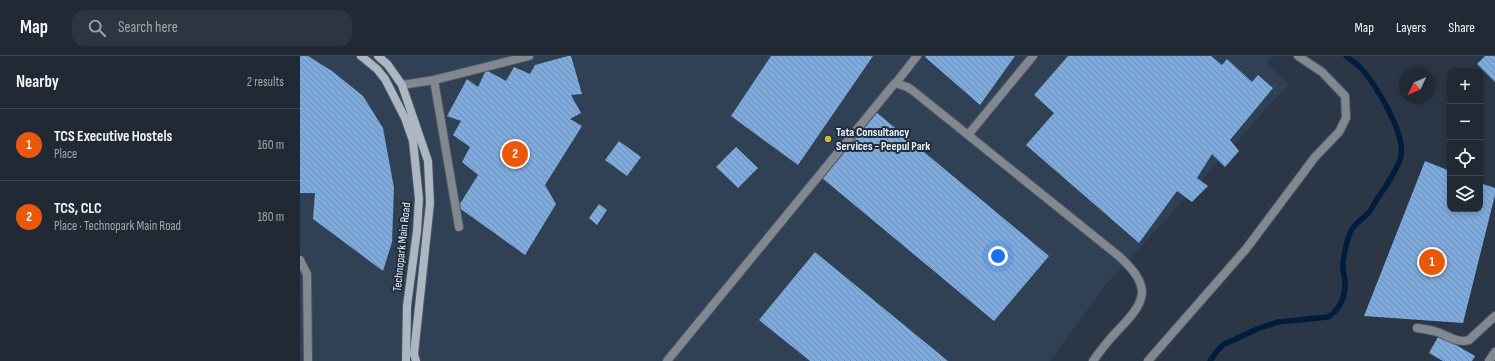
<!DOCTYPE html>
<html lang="en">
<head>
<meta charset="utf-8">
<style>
  body { margin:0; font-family:"Sofia Sans Condensed",sans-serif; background:#2d3540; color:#f1f3f6 }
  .controls { position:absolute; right:12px; top:12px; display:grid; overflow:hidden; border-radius:8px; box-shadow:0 2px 6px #0003 }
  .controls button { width:36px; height:36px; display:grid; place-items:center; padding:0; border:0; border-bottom:1px solid #3d454f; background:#202934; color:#f1f3f6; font:20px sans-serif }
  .compass { position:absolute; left:1099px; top:12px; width:36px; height:36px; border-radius:50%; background:#202934; box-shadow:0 2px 6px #0003; rotate:226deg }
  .you { position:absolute; left:698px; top:200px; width:14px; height:14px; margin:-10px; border:3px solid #fff; border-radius:50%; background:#1a73e8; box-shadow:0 0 0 6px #1a73e833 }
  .badge { display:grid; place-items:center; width:26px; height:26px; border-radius:50%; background:#ea580c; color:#fff; font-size:13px; font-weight:700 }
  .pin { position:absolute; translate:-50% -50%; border:2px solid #fff; box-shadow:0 1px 4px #0006 }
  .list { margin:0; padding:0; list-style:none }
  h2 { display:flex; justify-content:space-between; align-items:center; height:52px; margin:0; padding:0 16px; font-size:17px }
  h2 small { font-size:13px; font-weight:400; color:#a2a6ac }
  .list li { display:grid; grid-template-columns:26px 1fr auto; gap:12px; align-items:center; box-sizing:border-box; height:72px; padding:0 16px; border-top:1px solid #3d454f }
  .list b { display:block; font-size:15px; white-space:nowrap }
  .list p { margin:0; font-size:13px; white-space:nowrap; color:#a2a6ac }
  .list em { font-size:13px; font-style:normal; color:#a2a6ac }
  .icon { flex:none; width:22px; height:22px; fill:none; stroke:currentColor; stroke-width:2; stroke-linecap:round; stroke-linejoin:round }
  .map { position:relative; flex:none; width:1195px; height:305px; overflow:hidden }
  header { display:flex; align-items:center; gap:24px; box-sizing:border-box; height:56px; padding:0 20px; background:#202934; border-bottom:1px solid #3d454f }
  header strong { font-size:19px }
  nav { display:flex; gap:22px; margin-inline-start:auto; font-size:14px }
  .search { width:280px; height:36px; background:#2d3540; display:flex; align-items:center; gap:10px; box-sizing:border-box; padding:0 14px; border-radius:12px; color:#a2a6ac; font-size:15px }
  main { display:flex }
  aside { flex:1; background:#202934 }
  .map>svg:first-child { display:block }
  .built { fill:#304155 }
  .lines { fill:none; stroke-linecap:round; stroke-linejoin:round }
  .stream { stroke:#001d3e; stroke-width:5.5 }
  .building { fill:url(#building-back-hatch) }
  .lane-casing { stroke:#4a5563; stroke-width:10 }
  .street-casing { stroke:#4a5563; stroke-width:10 }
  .secondary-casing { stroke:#4a5563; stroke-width:10 }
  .lane { stroke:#828890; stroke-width:8 }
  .street { stroke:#828890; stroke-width:8 }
  .secondary { stroke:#adb7c3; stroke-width:8 }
  .poi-dot { fill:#c8bb3b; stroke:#212d3c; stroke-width:1.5 }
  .labels { text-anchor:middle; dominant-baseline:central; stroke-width:4; stroke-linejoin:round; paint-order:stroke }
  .poi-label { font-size:12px; font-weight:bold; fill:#eaf2fc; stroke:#212d3c; text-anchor:start }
  .street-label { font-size:12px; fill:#eaf2fc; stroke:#212d3c }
</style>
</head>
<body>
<header>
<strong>Map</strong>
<div class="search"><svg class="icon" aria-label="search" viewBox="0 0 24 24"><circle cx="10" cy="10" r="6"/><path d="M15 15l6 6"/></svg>Search here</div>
<nav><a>Map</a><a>Layers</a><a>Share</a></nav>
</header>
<main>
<aside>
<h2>Nearby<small>2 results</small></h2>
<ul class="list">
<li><span class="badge">1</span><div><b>TCS Executive Hostels</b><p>Place</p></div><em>160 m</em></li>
<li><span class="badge">2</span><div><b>TCS, CLC</b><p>Place · Technopark Main Road</p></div><em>180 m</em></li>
</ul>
</aside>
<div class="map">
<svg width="1195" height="305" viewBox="0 0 1195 305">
  <defs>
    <pattern id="building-back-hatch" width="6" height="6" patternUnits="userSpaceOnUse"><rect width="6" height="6" fill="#7daadf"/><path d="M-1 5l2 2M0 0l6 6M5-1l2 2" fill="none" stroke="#6c8db3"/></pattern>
  </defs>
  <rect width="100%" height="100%" fill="#2b3746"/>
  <path class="built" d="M0,0H972L967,8L988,29L804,231L750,305H0Z"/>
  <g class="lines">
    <path class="stream" d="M910,305L917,295L923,289L957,273L978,266L1028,261C1040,254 1046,239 1045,225C1045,221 1043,217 1043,213C1042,204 1047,183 1051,175C1055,167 1064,162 1070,155C1072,152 1074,148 1076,145C1083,134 1099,112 1101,100C1105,76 1076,29 1060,11C1056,7 1050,4 1046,0"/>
  </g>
  <path class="building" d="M0,0H8L32,15L63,40L83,72L94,132L92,186L83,215L13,163L15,137H0Z
    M268,0H271L282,38L271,39L281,57L270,63L282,70L245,129L256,148L225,199L158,151L178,119L162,106L170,91L153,79L161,65L147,60L167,23L178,31L186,14L206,25L214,11L230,18L235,9Z
    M471,0H573L498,109L431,60Z
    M626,0H715L680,49L625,1Z
    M768,0H911L922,9L927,3L952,26L958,19L973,32L930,84L939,95L925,111L912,98L897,122L908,130L892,146L877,135L839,187L726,89L754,57L734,39Z
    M1185,0H1195V26L1177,8Z
    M576,56L749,200L694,265L522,122Z
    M319,85L341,101L327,120L305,104Z
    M436,91L458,112L438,132L416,111Z
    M1125,105L1150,115V153H1180V127L1195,132V139L1163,267L1064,260Z
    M299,148L307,154L297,169L289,162Z
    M515,196L648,305H510L459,264Z
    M1139,279L1175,300L1172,305H1143L1129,297Z"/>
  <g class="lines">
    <defs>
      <path id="lane" d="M134,24L159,171
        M102,29L134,24L229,0
        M1117,272C1124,273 1131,274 1137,276C1147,279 1158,288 1169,284L1195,260"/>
      <path id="street" d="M595,28L617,0
        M668,79L733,0
        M0,204L7,218L8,305
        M367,305L595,27L607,31L612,34L820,201C830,211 842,222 842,237C841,254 820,271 810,283C804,290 798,298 793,305
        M848,305L946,193L1015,101L1039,76L1046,62L1045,40L1022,16L998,0
        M1189,305L1195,296"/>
      <path id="secondary" d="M61,0L77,13L85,23L105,62L113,85L119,143L117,175L107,250L106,305
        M78,0L88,9L102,29L128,105L130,147L114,298L116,305"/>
    </defs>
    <use href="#lane" class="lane-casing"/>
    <use href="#street" class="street-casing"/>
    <use href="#secondary" class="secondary-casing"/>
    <use href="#lane" class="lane"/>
    <use href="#street" class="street"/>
    <use href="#secondary" class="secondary"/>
  </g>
  <circle class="poi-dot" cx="528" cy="83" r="4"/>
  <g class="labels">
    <g class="poi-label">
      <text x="536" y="76">Tata Consultancy<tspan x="536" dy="14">Services - Peepul Park</tspan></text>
    </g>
    <g class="street-label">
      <text transform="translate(102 191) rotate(-84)">Technopark Main Road</text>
    </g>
  </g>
</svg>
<div class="controls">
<button>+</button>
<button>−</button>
<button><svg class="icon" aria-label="locate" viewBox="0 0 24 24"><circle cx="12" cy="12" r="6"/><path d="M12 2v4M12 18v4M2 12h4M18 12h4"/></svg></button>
<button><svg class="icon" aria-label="layers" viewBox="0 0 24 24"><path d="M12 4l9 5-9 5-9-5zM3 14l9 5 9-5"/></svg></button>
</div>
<svg class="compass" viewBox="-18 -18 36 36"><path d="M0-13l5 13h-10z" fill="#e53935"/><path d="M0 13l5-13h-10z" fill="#a2a6ac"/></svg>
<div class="you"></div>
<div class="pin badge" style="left:1132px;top:206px">1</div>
<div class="pin badge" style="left:215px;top:98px">2</div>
</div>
</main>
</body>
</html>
